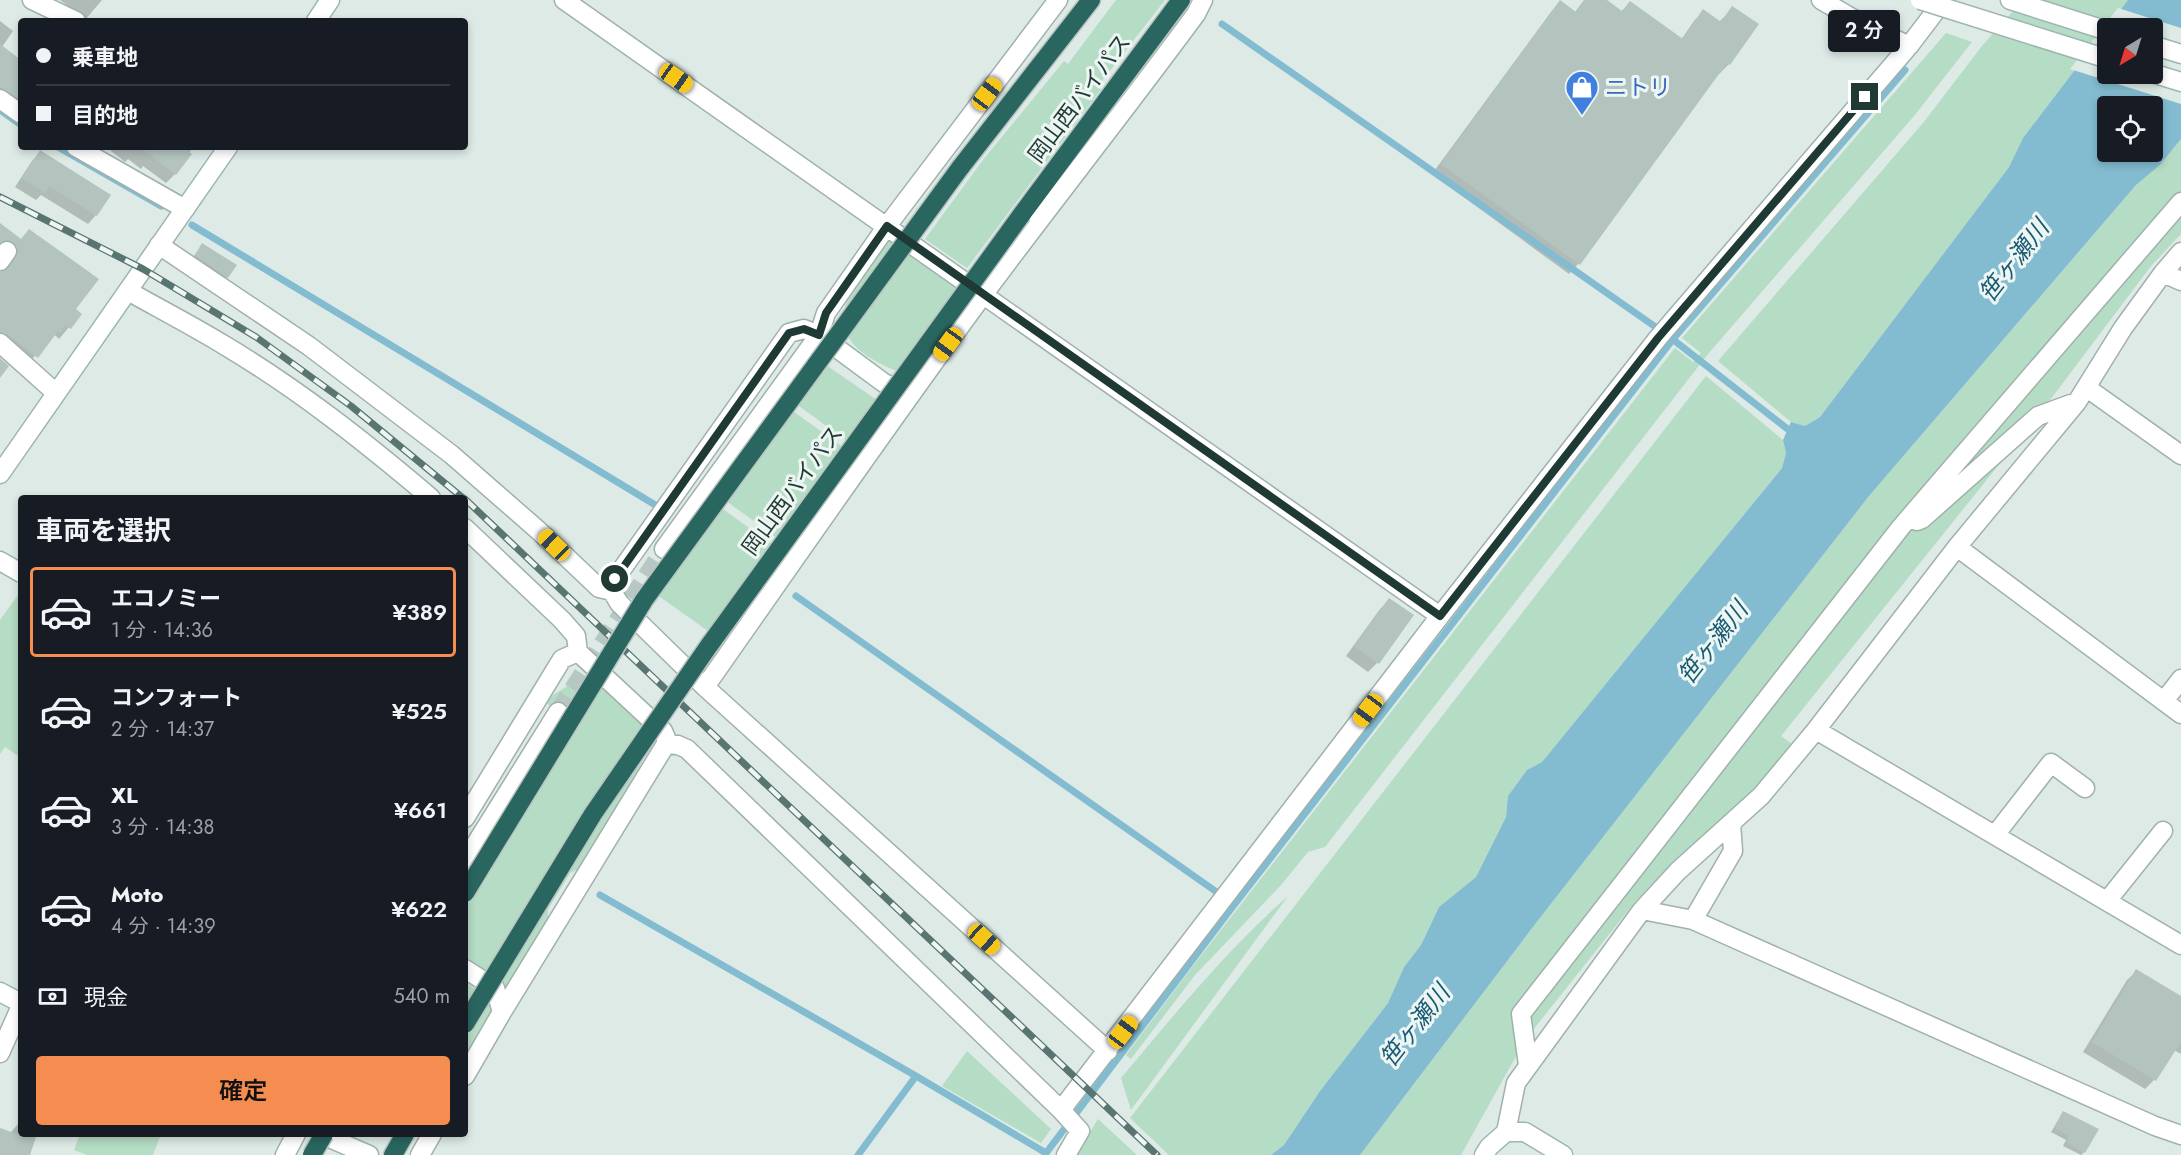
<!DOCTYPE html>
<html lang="ja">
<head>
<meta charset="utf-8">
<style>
	body { margin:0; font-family:Jost,"Noto Sans JP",sans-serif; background:#242831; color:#f1f3f6; height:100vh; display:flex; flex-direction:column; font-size:22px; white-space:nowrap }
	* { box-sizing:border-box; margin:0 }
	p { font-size:20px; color:#9ea1a6 }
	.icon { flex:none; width:33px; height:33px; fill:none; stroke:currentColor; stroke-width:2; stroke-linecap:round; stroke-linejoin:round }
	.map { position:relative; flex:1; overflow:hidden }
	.details { position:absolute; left:18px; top:495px; width:450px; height:642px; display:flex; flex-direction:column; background:#171b24; border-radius:6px; box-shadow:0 3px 9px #0003 }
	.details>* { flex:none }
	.hud { position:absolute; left:18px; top:18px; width:450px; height:132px; border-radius:6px; box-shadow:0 3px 9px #0003; display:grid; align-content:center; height:132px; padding:0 18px; background:#171b24 }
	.needle { width:39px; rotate:218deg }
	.fabs { position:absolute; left:2097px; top:18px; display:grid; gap:12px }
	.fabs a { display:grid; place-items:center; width:66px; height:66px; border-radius:6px; background:#171b24; box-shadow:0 3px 9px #0003; font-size:30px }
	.end { position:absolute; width:27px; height:27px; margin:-14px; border:8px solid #1f3935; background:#fff; box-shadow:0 0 0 3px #fff }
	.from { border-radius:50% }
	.bubble { position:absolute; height:42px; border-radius:6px; background:#171b24; box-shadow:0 3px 9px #0003; font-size:20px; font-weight:600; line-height:42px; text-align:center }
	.car { position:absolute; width:18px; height:36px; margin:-18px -9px; border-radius:8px; box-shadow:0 0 4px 2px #0007; background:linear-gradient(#f5c518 24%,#345 0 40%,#f5c518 0 76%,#345 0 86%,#f5c518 0) }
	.hud b { display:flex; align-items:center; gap:21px; height:57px; font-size:22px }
	.hud b+b { border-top:2px solid #363941 }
	.hud i { width:15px; height:15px; background:#f1f3f6 }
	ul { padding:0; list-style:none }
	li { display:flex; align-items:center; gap:18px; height:90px; margin:0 12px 9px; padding:0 6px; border:3px solid transparent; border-radius:6px }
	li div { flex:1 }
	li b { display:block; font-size:22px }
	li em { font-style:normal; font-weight:600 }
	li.active { border-color:#f58c50 }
	li>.icon { width:54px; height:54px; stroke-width:1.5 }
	h2 { padding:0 18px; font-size:27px; line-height:72px }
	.pay { display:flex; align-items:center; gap:15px; height:66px; padding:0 18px; font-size:22px }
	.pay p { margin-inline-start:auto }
	.cta { display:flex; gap:12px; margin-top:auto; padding:12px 18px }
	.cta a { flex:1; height:69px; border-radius:6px; background:#f58c50; color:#111; font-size:24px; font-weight:600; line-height:69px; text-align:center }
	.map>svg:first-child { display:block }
	.green { fill:#b5dcc4; fill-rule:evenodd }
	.water { fill:#83bcd1; fill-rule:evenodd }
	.pier { fill:#ddeae6; fill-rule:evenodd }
	.shadow { fill:#0003 }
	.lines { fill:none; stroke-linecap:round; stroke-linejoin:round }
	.stream { stroke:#83bcd1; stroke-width:7 }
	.building { fill:#b3c4bf }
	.street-tunnel { stroke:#b7c7c3; stroke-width:18; stroke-dasharray:18 9; stroke-linecap:butt }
	.street-casing { stroke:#a0b1ad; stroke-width:21 }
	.secondary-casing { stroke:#9cb6af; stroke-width:21 }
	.highway-casing { stroke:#bcc4c2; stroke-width:21 }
	.street { stroke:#fff; stroke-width:18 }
	.secondary { stroke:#fff; stroke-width:18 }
	.highway { stroke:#2a6660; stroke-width:18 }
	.rail-casing { stroke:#597571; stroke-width:7 }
	.rail { stroke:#eef6f3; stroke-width:4.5; stroke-dasharray:14; stroke-linecap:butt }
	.secondary-bridge-casing { stroke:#9cb6af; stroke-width:21; stroke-linecap:butt }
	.highway-bridge-casing { stroke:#bcc4c2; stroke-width:21; stroke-linecap:butt }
	.secondary-bridge { stroke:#fff; stroke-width:18 }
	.highway-bridge { stroke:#2a6660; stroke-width:18 }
	.route { stroke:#1f3935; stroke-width:8 }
	.labels { text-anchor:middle; stroke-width:6; stroke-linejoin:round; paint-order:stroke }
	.shop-label { font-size:22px; fill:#366cbe; stroke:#eef6f3; text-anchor:start }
	.street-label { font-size:22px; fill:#1f3935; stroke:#eef6f3 }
	.water-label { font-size:24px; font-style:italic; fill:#195b75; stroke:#eef6f3 }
</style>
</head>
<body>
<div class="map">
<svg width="2181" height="1155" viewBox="0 0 2181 1155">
	<rect width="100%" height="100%" fill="#ddeae6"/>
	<path class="green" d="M1116 0H1165L1098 86 1101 89 967 268 925 239 983 160 1064 61 1068 64Z
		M2023 0H2128L2023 138 2009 167 1820 417 1805 426 1791 422 1718 361 1923 123 1982 46Z
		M1946 33 1972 42 1914 116 1708 354 1325 847 1308 852 1281 885 1195 975 1131 1059 1126 1055 1189 971 1675 348 1693 362 1701 353 1682 338Z
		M2181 139V234L2151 266 2038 416 1781 736 1792 744 1752 791 1672 863 1634 903 1525 1040 1461 1155H1360L1536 923 1869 496 2136 185 2160 165Z
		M896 240 970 295 915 378C877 364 825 344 850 294 858 277 877 257 888 242Z
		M807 362 829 367 874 398 896 404 796 548 725 643 646 587 706 501ZM784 395 862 452 858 458 779 401ZM714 492 792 549 788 556 709 499Z
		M1706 376 1783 440 1786 453 1782 468 1542 762 1527 770 1508 796 1506 817 1476 877 1439 907 1421 945 1404 967 1388 1003 1320 1091 1284 1145 1271 1155H1169L1130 1118Z
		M21 591V758L5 747 0 754V620Z
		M587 674 653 735 629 792 583 867 570 873 548 909V922L508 991 465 957V873L562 714 543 701Z
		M1288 896 1131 1110 1121 1078C1174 1015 1226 951 1288 896Z
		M465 982 488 997 493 1004 490 1017 465 1061Z
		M967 1051 1051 1129 1041 1143 942 1086Z
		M1098 1119 1137 1155H1076Z
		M80 1134H161L153 1155H87L74 1150Z"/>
	<path class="water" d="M2128 0H2181V139L2160 165 2136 185 1869 496 1536 923 1360 1155H1271L1284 1145 1320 1091 1388 1003 1404 967 1421 945 1439 907 1476 877 1506 817 1508 796 1527 770 1542 762 1782 468 1786 453 1783 440 1791 422 1805 426 1820 417 2009 167 2023 138ZM2108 28H2152V74H2108ZM2108 106H2152V152H2108Z"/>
	<path class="pier" d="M2118 8 2181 28V104L2070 69ZM2108 28H2152V74H2108Z"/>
	<path class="shadow" d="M60 0H102L86 19Z
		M1584 0H1604L1621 12 1630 3 1681 40 1694 21 1703 11 1719 22 1733 8 1757 24 1729 64 1719 74 1718 73 1578 264 1569 274 1432 174 1551 12 1560 2 1575 12Z
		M0 21 13 31 2 47 21 62V111L0 102Z
		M106 147H193L175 174 166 183 143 166 141 169 128 159 125 162Z
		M40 152 96 215 88 224 41 195 36 200 15 187 32 161Z
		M0 225 80 314 59 339 55 335 31 360 0 337V274L4 272 8 264 0 251Z
		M203 245 227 277 218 286 186 265Z
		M1389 600 1377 663 1368 672 1346 656 1380 609Z
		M2137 971 2181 997V1054L2174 1050 2154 1080 2145 1089 2083 1052 2127 980Z
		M2063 1113 2084 1152 2081 1155 2063 1146 2066 1140 2051 1132Z
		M21 1121V1134H36L28 1155H0V1129L10 1133Z"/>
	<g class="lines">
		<path class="stream" d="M1222 24 1657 328
			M0 110 21 125
			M58 147 161 206
			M192 225 657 506
			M1671 338 1794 434
			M796 596 1218 893
			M600 895 916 1076 1046 1153 1234 905 1673 339 1905 70
			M858 1155 916 1076"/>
	</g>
	<path class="building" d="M1560 0 1576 12 1585 0H1607L1622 11 1630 1 1683 39 1703 9 1721 22 1732 6 1759 24 1730 65 1727 63 1580 265 1441 164Z
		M0 44 21 60V100L0 87Z
		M140 147H183L192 154 176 175Z
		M40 150 111 195 97 216 49 186 45 193 22 178Z
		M0 223 21 239 29 229 99 279 76 309 82 314 71 329 65 325 60 333 58 331 38 358 8 335 0 332V272L9 267 18 251 13 242 7 240 0 243Z
		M202 243 237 265 228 278 195 255Z
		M0 358 9 366 0 378Z
		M1389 598 1414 615 1379 664 1354 646Z
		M2136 969 2181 996V1042L2156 1081 2092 1042Z
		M2063 1111 2099 1129 2085 1153 2066 1142 2069 1136 2054 1127Z
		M0 1128 17 1134H37L30 1155H0Z"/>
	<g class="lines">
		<path class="street-tunnel" d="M558 712 664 549"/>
		<defs>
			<path id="street" d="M32 0 76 21
				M564 0 1440 616
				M1821 0 1852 18 1909 46
				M0 99 21 114
				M76 147 185 209
				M159 245 309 346 452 455 539 531 599 588 612 591
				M0 261 7 251
				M2163 273 2181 281
				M128 291C160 309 193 326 224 345 298 389 365 442 431 498
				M819 335 804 329 789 333 615 579 612 591 619 603 705 687C797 556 888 424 983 295 1053 201 1126 109 1196 14L1203 0
				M0 343 56 393
				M2087 388 2181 455
				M1917 521 1922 519 2038 416 2076 402
				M465 528 562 620 576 636 578 652 663 731 666 738V744L502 1012 465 1076
				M1957 547 2181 714
				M664 549 819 335 826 313 887 226 1058 0
				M0 561 21 573
				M705 687 1108 1051
				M2164 701 2181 679
				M1816 730 2181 945
				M666 744 678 745 687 749 1061 1110 1440 616 1658 338 1909 46 1944 0
				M465 818 562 659 578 652
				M1995 835 2051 763 2085 788
				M465 861 558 712
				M2107 901 2163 831
				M1642 910 1693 920 2155 1126 2181 1135
				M1693 920 1733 851 1731 823
				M465 969 495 988 502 1012
				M0 1053 21 1006
				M1528 1065 1521 1014 1901 527 2181 202
				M1061 1110 1080 1131 1066 1155
				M1506 1132 1516 1083 1642 910 1678 871 1761 796 1816 730 1957 547 2077 402 2123 328 2163 273 2181 252
				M285 1155 296 1134
				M420 1155 432 1134"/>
			<path id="secondary" d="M2010 0 2108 31
				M316 21 330 0
				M2152 45 2181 54
				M2152 73 2181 82
				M819 335 884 383 911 394
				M0 474 228 147
				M0 992 21 1003
				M320 1134 369 1155
				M1484 1155 1489 1147 1506 1132H1525L1563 1155"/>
			<path id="highway" d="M960 168 1091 0
				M1022 214 1181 0
				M393 1155 405 1134"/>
		</defs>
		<use href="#street" class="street-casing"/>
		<use href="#secondary" class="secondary-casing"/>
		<use href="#highway" class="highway-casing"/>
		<use href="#street" class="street"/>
		<use href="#secondary" class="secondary"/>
		<use href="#highway" class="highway"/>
		<defs>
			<path id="rail" d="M0 197 143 269 256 337 351 406 463 498
				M465 499 1157 1155"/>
		</defs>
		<use href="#rail" class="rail-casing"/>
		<use href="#rail" class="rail"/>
		<defs>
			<path id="secondary-bridge" d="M1920 0 2108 59"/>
			<path id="highway-bridge" d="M465 893 644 600 960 168
				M465 1024 593 814 708 647 1022 214
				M312 1155 324 1134"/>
		</defs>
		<use href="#secondary-bridge" class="secondary-bridge-casing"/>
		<use href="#highway-bridge" class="highway-bridge-casing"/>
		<use href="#secondary-bridge" class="secondary-bridge"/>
		<use href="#highway-bridge" class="highway-bridge"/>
	</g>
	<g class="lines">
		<path class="route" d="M615 579 789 333 804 329 819 335 826 313 887 226 1440 616 1658 338 1865 97"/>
	</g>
	<defs>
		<symbol id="shop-pin" viewBox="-11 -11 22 30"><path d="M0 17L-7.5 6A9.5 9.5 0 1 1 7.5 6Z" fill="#3f7fe0" stroke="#eef6f3"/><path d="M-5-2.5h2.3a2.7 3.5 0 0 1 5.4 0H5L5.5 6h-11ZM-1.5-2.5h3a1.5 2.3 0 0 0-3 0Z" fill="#fff"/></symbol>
	</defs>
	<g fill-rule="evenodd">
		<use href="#shop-pin" x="1563" y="68" width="38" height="52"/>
	</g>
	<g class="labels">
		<g class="shop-label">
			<text x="1605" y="95">ニトリ</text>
		</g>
		<g class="street-label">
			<text transform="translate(1079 98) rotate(-53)" y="8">岡山西バイパス</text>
			<text transform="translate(792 490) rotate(-54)" y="8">岡山西バイパス</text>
		</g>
		<g class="water-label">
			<text transform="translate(2014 261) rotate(-52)" y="8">笹ヶ瀬川</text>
			<text transform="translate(1713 643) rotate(-52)" y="8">笹ヶ瀬川</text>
			<text transform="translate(1415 1026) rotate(-52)" y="8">笹ヶ瀬川</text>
		</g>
	</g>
</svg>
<div class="fabs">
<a><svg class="needle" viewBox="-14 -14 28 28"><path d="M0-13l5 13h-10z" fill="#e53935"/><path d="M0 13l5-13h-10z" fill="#9ea1a6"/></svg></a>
<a><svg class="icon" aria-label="locate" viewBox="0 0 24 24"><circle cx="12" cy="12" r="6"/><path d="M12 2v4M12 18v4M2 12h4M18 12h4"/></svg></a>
</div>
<i class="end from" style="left:615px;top:579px"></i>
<i class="end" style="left:1865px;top:97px"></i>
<div class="bubble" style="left:1828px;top:10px;width:72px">2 分</div>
<i class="car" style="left:676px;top:78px;rotate:125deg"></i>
<i class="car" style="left:987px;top:94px;rotate:37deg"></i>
<i class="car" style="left:948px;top:344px;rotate:216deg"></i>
<i class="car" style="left:554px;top:545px;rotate:314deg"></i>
<i class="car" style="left:1368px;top:710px;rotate:217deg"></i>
<i class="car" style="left:984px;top:939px;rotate:132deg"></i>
<i class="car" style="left:1123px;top:1032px;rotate:37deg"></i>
<div class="hud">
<b><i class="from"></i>乗車地</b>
<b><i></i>目的地</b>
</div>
<section class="details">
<h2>車両を選択</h2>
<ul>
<li class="active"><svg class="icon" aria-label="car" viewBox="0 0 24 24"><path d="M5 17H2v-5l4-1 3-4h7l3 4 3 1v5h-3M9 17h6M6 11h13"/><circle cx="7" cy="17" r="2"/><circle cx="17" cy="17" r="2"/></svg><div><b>エコノミー</b><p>1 分 · 14:36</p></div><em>¥389</em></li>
<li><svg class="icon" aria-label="car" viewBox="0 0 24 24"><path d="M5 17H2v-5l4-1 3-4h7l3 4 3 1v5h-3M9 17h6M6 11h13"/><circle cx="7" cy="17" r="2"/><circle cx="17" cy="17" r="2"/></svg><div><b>コンフォート</b><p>2 分 · 14:37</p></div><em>¥525</em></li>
<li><svg class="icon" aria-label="car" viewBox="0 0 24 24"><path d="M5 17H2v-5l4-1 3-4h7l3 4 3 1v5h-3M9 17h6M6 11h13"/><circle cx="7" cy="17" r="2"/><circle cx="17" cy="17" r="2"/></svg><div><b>XL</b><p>3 分 · 14:38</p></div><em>¥661</em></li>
<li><svg class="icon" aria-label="car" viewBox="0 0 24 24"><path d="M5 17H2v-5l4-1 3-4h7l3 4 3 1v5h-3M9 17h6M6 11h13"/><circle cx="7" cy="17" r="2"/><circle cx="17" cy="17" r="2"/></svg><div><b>Moto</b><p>4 分 · 14:39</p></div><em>¥622</em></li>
</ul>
<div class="pay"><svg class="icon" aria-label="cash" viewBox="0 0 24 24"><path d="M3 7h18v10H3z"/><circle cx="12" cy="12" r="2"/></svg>現金<p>540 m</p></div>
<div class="cta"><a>確定</a></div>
</section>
</div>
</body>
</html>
